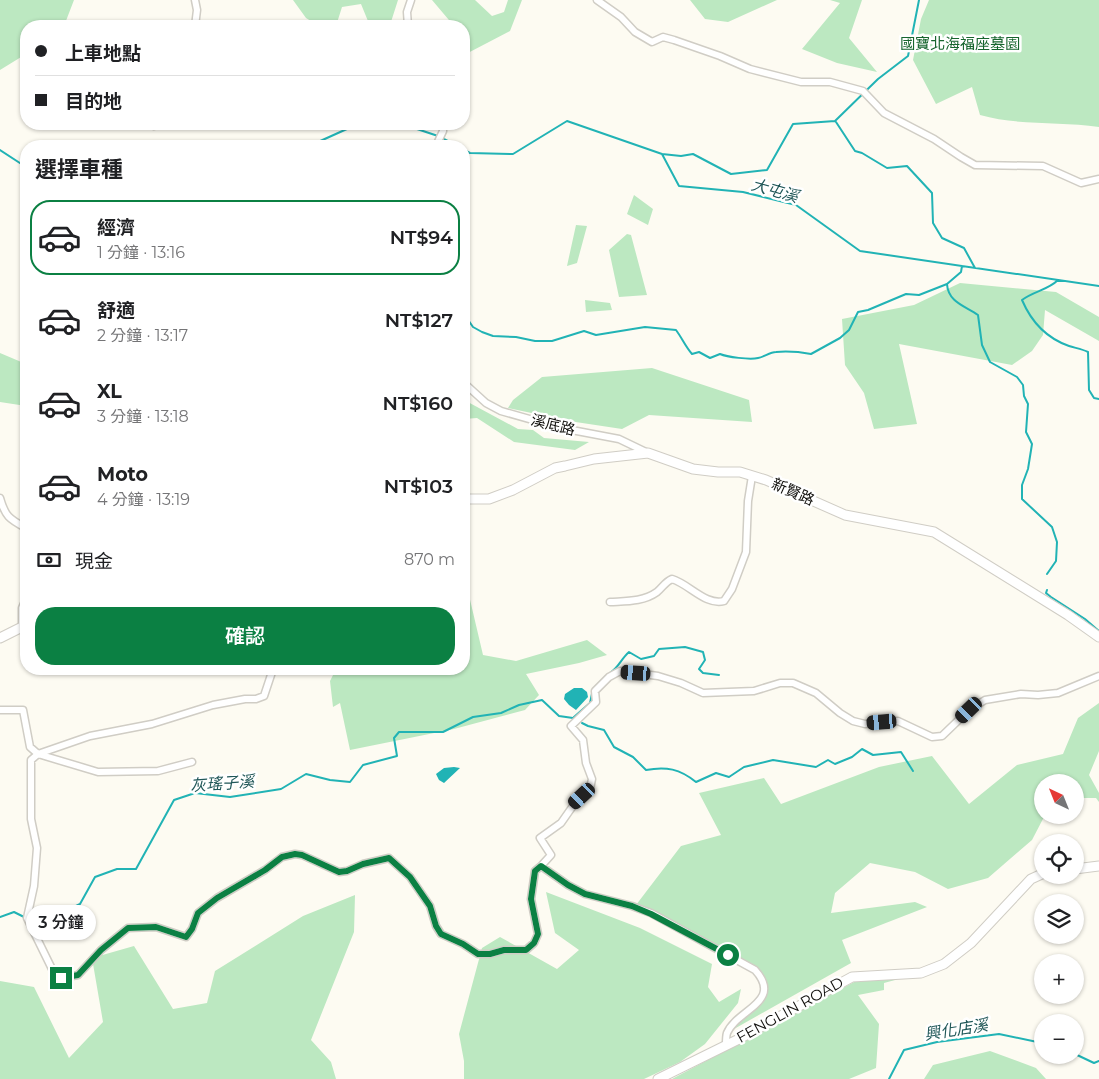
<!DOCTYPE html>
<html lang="zh-TW">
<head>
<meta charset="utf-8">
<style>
	body { margin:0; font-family:Montserrat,"Noto Sans TC",sans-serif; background:#f2f2f2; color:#202124; height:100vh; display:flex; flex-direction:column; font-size:19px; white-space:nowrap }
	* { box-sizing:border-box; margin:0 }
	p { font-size:16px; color:#757577 }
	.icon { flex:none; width:28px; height:28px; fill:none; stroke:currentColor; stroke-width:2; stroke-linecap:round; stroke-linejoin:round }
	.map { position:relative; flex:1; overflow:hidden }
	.details { position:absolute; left:20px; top:140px; width:450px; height:535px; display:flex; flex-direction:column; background:#fff; border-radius:20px; box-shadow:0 1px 4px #0004 }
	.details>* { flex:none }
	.banner { position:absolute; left:20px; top:20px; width:450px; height:110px; border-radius:20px; box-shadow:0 1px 4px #0004; display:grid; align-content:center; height:110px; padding:0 15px; background:#fff }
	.needle { width:32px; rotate:317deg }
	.controls { position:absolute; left:1034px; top:774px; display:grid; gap:10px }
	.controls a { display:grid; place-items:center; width:50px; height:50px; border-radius:50%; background:#fff; box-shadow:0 1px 4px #0004; font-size:25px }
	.end { position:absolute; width:22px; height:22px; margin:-11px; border:6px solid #0b8043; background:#fff; box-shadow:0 0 0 2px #fff }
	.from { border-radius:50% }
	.bubble { position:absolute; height:35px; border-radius:18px; background:#fff; box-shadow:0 1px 4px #0004; font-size:16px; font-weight:600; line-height:35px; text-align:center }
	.car { position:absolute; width:15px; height:30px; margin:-15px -8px; border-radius:6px; box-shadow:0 0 4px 1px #0007; background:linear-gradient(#222 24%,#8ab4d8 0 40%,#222 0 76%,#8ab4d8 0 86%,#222 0) }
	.banner b { display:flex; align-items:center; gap:18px; height:48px; font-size:19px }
	.banner b+b { border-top:1px solid #e0e0e0 }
	.banner i { width:12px; height:12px; background:#202124 }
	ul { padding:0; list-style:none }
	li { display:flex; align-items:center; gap:15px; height:75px; margin:0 10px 8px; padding:0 5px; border:2px solid transparent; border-radius:20px }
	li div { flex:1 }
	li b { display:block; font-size:19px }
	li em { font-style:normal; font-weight:600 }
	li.active { border-color:#0b8043 }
	li>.icon { width:45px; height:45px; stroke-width:1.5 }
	h2 { padding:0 15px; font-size:22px; line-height:60px }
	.pay { display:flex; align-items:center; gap:12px; height:55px; padding:0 15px; font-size:19px }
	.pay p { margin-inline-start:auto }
	.primary-button { display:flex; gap:10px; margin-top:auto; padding:10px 15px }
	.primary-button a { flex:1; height:58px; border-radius:20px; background:#0b8043; color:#fff; font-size:20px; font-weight:600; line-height:58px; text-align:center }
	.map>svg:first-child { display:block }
	.green { fill:#bce8c1 }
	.water { fill:#21b3b5 }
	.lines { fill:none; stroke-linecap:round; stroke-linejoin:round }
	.stream { stroke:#21b3b5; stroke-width:2 }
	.street-casing { stroke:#d0cdc5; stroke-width:9 }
	.secondary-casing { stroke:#d0cdc5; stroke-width:11 }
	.street { stroke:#fff; stroke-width:6 }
	.secondary { stroke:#fff; stroke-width:9 }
	.route { stroke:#0b8043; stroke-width:6 }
	.labels { text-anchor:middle; stroke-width:5; stroke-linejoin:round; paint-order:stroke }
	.park-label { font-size:15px; fill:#17652e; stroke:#fff }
	.street-label { font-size:15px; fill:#100f0c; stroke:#fff }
	.water-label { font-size:16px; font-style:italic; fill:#205758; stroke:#fff }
</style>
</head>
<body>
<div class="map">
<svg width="1099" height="1079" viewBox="0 0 1099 1079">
	<rect width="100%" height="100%" fill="#fdfbf2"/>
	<path class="green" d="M0 0H74L64 26H26V54L0 70Z
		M293 0H398L390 25 370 26 361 4 342 7 336 26H319L306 18Z
		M432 0H475L492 16 504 12 508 0H522L510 31 464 55V26H454Z
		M690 0H777L728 22 705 19Z
		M830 0H862L849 38 877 72 837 63 802 49 840 3Z
		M929 0H1099V127C1060 121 1018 126 980 115L972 87 936 104 913 60 921 19Z
		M634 195 653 209 648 225 627 214Z
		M576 225 587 226 577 263 567 266Z
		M627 234 631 235 647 295 619 297 609 250Z
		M960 283 1056 292 1099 317V341L1045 310 1043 335 1032 351 1012 365 899 344 917 424 874 429 864 393 845 365 842 319 914 305Z
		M585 300 610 303 612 310 586 312Z
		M0 353 26 364V406L0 402Z
		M652 368 749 400 752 422 649 415 622 429 569 421 508 408 513 400 542 377Z
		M466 401 518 429 533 430 544 438 589 442 575 450 514 442 477 418 464 419V402Z
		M464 574 483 655 516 661 587 640 607 655 579 663 526 674 539 695 525 710 454 729 350 750 340 703 333 707 330 681 336 669H464Z
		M1099 703V751L1089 775 1099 793V802L1096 798H1075V782H1042V815H1045L1032 840 988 878 948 889 915 872 870 863 835 893 831 913 915 902 927 907 842 940 851 963 734 1029 766 986 744 965 636 905 681 846 721 835 699 793 764 778 781 804 879 767 932 756 969 804 1017 765 1063 754 1078 718Z
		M546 892 640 928 712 964 708 987 719 1002 741 989 738 1003 705 1044 680 1062 644 1079H464V1061L459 1034 482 948 500 937 557 969 579 950 555 933Z
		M355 895 354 932 311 1040 331 1062 336 1079H0V981L34 987 69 1058 103 1022 92 958 134 946 173 1009 207 1003 215 971 303 916Z
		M901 977 895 980 884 983V990L858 995 879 1024 876 1068 849 1079H672L856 981Z
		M990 1051 1036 1068 1046 1079H924L933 1065Z"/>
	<path class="water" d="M574 688H582L587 692 588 697 576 710 569 705 564 699 565 694Z
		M454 767 460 768 444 783 439 780 436 774 444 768Z"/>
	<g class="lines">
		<path class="stream" d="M836 122 855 151 862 153 887 168 907 166 932 193 933 223 942 238 964 248 975 268
			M402 124 438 136
			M442 138 457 146
			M314 146 318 142 358 124
			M0 150 26 167
			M464 150 470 153 513 154 567 121 662 154 679 186 743 192 796 205 860 251 1099 286
			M662 154 681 156 693 154 731 174 767 170 793 124 835 121 878 79 908 56 919 0
			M962 266 961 272 947 284C948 302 965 306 978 315L982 345 990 362 1017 377 1023 385 1024 396 1028 404 1026 432 1032 444 1028 469 1022 485V499L1052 527 1057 542 1056 561 1047 574
			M1058 280C1048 290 1034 291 1022 300 1031 321 1046 338 1069 346 1075 348 1082 349 1088 352L1089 390 1094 398 1099 399
			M464 314 473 327 482 332 493 336 516 337 535 341H552L584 331 596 335 645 327 676 330C682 338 685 346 692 354L699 352 710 358 720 354C727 357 750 360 758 358 764 357 770 352 776 352 788 351 800 352 811 354L840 338 849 330 858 312 868 310 906 294 919 295 947 284
			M1047 590 1046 593 1051 597 1085 619 1099 631
			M610 673C619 667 621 659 629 652L641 659 654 656 659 649 685 647 703 652 705 660 699 669 703 673 719 675
			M574 717 590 703 593 689 606 676
			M582 723 588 726 604 730 614 747 633 757 646 770C666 766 680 769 696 782L716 773 729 777 744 767 773 760 816 767 828 760 835 764 852 757 862 749 873 755 901 752 913 771
			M0 917 14 912 24 917
			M32 917 58 915 80 904 95 877 117 869H136L174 800 195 793 230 797 281 789 306 774 330 780 350 782 363 765 397 756 394 738 399 732H443L473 717 501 713 519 705 542 700 559 716 573 718
			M1075 1054 1094 1063 1099 1061
			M889 1079 904 1050 937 1042 999 1034 1042 1043"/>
		<defs>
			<path id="street" d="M597 0 621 17 635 32 652 42 663 37 674 40 720 56 750 69 801 82H830L863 91 884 113 934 139 961 157 975 165 1043 166 1081 183 1099 179
				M195 26 197 10 195 0
				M408 26 407 12 411 0
				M154 126 158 124
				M436 146 443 131V124
				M464 383 486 403 501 411 561 428 619 439 646 452
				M0 498C5 516 9 519 26 528
				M610 602C626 601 643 602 657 592 663 587 665 582 672 579 689 584 706 606 724 601L732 589 746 552 748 501 752 476
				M22 626V608L26 599
				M273 669 264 696 256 699H245L213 705 152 724 90 736 38 754 31 760V819L37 848 34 886 27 918 53 971 61 978 78 975 101 950 128 928 156 927 186 937 192 929 198 913 217 898 265 870 282 857 295 854 302 855 339 872 347 871 363 864 389 858 410 877 430 906 436 926 441 934 463 944 478 954H490L504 950H526L534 943 538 934 531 899 535 871 541 866 568 885 585 894 632 906 651 913 755 970C784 1002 736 1010 727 1033 726 1036 726 1041 726 1045
				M0 710H23L30 747 38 754 98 772 158 771 192 762
				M541 866 551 855 540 838 561 823 575 803 590 789 592 779 586 763 583 740 571 726 596 702 595 691 609 677 620 671 658 676 681 683 703 693 754 691 780 683H793L816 693 840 713 853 721 865 724 898 721 932 737 942 736 969 710 985 700 1021 694 1038 695 1058 693 1099 676"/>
			<path id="secondary" d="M464 499H489L513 490 555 468 565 466 594 459 648 453 693 469 718 472H740L766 480 845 515 934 532 1068 615 1099 637
				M0 638 26 625
				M1075 869 1099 866
				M658 1079 737 1040 852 977 921 973 944 964 971 943 1031 879 1042 874"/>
		</defs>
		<use href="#street" class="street-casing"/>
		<use href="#secondary" class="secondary-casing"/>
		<use href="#street" class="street"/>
		<use href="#secondary" class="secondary"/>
	</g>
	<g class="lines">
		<path class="route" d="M61 978 78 975 101 950 128 928 156 927 186 937 192 929 198 913 217 898 265 870 282 857 295 854 302 855 339 872 347 871 363 864 389 858 410 877 430 906 436 926 441 934 463 944 478 954H490L504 950H526L534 943 538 934 531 899 535 871 541 866 568 885 585 894 632 906 651 914 728 955"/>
	</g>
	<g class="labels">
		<g class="park-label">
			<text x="960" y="49">國寶北海福座墓園</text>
		</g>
		<g class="street-label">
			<text transform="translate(553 425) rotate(14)" y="5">溪底路</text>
			<text transform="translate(793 492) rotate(24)" y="5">新賢路</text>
			<text transform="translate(790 1010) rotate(-29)" y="5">FENGLIN ROAD</text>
		</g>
		<g class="water-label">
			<text transform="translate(775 190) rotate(16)" y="6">大屯溪</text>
			<text transform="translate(222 783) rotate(-4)" y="6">灰瑤子溪</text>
			<text transform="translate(956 1029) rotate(-9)" y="6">興化店溪</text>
		</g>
	</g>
</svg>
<div class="controls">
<a><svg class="needle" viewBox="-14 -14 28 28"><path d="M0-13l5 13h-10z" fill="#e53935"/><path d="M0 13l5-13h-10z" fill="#757577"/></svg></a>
<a><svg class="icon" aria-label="locate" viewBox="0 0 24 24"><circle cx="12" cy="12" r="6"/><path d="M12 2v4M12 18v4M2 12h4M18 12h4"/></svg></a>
<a><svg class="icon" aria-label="layers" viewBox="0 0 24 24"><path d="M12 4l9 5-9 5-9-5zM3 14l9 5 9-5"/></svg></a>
<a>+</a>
<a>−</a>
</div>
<i class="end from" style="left:728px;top:955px"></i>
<i class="end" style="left:61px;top:978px"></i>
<div class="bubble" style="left:26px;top:905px;width:70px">3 分鐘</div>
<i class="car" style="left:636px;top:673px;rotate:274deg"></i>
<i class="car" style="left:969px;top:710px;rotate:226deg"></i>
<i class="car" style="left:882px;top:722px;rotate:265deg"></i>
<i class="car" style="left:582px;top:796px;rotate:227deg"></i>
<div class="banner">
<b><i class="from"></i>上車地點</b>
<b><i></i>目的地</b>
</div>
<section class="details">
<h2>選擇車種</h2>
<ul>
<li class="active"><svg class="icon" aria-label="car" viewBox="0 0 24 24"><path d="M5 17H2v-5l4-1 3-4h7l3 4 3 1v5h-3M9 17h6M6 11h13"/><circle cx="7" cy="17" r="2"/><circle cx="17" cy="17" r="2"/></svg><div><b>經濟</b><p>1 分鐘 · 13:16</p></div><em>NT$94</em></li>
<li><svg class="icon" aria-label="car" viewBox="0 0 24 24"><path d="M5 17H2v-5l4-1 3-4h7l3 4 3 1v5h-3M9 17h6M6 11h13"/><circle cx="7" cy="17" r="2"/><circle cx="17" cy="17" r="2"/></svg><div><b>舒適</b><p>2 分鐘 · 13:17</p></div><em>NT$127</em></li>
<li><svg class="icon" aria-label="car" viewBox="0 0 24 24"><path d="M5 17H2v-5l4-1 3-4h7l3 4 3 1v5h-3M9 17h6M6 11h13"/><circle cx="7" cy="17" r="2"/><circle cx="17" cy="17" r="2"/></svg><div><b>XL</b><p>3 分鐘 · 13:18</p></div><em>NT$160</em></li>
<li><svg class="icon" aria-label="car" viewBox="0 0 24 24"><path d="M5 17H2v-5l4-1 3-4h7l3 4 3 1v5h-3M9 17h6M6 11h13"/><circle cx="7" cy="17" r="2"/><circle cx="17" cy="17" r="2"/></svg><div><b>Moto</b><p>4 分鐘 · 13:19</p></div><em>NT$103</em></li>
</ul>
<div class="pay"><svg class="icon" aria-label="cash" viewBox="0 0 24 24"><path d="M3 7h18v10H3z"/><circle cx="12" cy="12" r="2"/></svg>現金<p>870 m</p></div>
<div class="primary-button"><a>確認</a></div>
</section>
</div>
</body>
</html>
